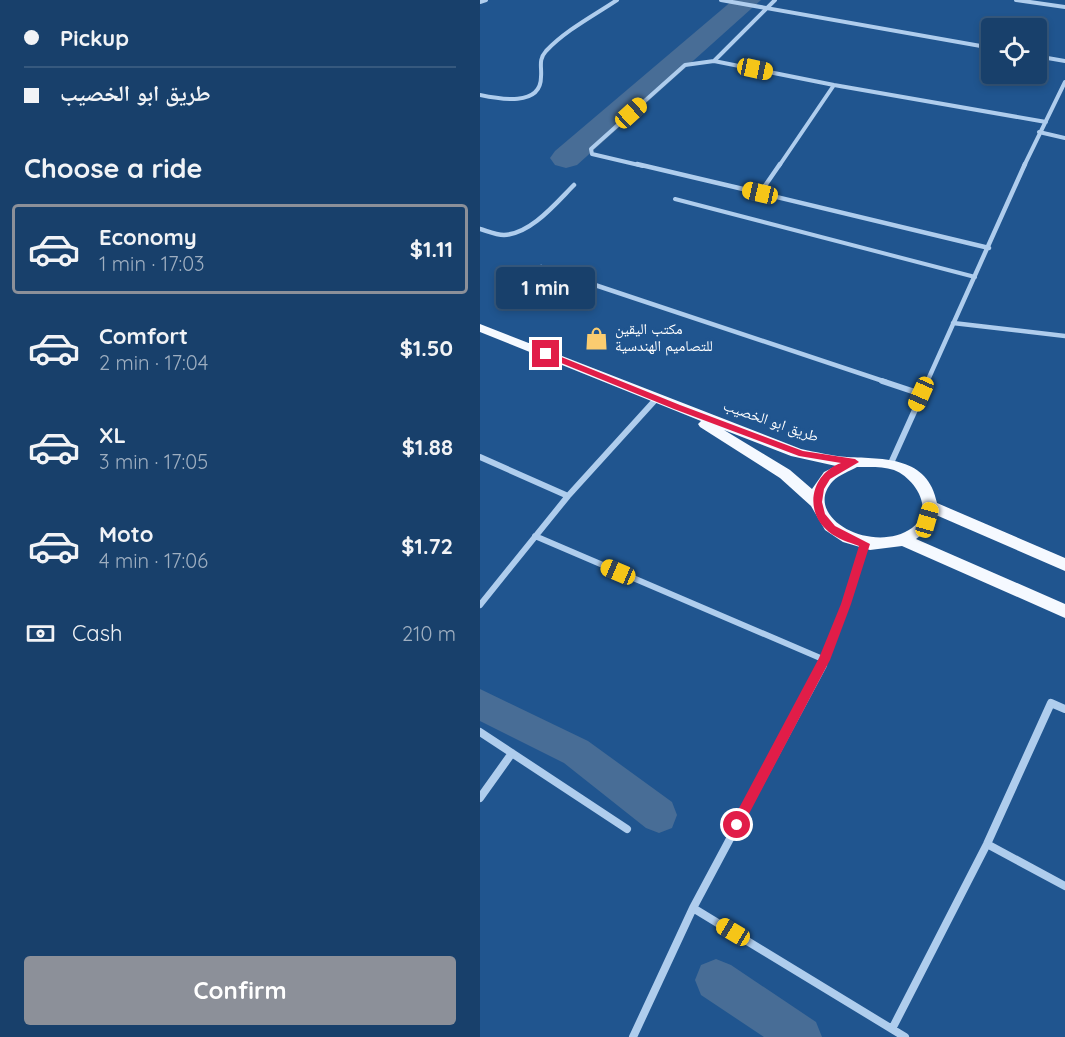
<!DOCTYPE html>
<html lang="en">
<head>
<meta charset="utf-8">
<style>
	body { margin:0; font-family:Quicksand,"Noto Naskh Arabic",sans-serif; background:#254b73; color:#f1f3f6; height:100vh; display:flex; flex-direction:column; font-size:22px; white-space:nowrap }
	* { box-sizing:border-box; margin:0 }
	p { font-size:20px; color:#9fafc1 }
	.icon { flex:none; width:33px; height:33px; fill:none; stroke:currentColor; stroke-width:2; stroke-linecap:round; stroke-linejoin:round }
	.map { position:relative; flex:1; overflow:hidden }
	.side { display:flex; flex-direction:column; background:#18406b; width:480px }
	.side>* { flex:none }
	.top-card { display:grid; align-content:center; height:132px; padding:0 24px; background:#18406b }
	.controls { position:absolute; left:501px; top:18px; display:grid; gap:12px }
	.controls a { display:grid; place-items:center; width:66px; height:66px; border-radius:6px; background:#18406b; box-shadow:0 3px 9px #0003,0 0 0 2px #36597e; font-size:30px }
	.end { position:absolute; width:27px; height:27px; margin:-14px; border:8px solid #e11d48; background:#fff; box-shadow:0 0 0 3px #fff }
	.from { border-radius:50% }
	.bubble { position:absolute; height:42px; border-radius:6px; background:#18406b; box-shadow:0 3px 9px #0003,0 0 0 2px #36597e; font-size:20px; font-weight:700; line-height:42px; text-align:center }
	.car { position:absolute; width:18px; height:36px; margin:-18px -9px; border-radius:8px; box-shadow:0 0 4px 2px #0007; background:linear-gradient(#f5c518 24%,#345 0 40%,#f5c518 0 76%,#345 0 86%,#f5c518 0) }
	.top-card b { display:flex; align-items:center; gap:21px; height:57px; font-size:22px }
	.top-card b+b { border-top:2px solid #36597e }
	.top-card i { width:15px; height:15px; background:#f1f3f6 }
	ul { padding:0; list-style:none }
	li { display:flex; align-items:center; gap:18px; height:90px; margin:0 12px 9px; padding:0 12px; border:3px solid transparent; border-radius:6px }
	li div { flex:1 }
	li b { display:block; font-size:22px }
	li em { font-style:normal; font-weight:700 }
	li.selected { border-color:#8c9099 }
	li>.icon { width:54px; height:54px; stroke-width:1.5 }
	h2 { padding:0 24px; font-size:27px; line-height:72px }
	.pay { display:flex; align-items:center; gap:15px; height:66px; padding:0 24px; font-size:22px }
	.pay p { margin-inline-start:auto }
	.action { display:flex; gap:12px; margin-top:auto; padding:12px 24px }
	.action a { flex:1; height:69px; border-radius:6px; background:#8c9099; color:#fff; font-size:24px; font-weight:700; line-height:69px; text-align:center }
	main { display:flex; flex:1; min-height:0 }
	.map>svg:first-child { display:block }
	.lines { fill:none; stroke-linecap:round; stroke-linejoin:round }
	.canal { fill:#486d96; fill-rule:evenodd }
	.river { fill:#486d96; fill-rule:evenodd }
	.service { stroke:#afcded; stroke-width:4 }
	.minor-far3 { stroke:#afcded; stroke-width:4 }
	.minor-far2 { stroke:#afcded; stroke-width:4.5 }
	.minor-far1 { stroke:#afcded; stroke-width:6 }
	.minor { stroke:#afcded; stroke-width:8 }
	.primary { fill:#f5f9ff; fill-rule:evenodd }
	.route { fill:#e11d48 }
	.labels { text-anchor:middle; stroke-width:6; stroke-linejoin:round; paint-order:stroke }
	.poi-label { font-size:15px; fill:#fff; stroke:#20558f; text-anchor:start }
	.street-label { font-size:15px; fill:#fff; stroke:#20558f }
</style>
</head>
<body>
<main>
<section class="side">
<div class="top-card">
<b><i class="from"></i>Pickup</b>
<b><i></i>طريق ابو الخصيب</b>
</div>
<h2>Choose a ride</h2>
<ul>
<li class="selected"><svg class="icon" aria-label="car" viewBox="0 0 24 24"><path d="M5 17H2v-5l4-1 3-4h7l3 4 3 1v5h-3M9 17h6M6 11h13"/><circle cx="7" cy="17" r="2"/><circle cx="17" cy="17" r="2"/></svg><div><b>Economy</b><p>1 min · 17:03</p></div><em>$1.11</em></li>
<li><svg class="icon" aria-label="car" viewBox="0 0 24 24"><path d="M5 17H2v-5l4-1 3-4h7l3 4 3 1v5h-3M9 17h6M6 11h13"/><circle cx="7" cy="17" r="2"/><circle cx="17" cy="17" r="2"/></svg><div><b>Comfort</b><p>2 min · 17:04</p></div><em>$1.50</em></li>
<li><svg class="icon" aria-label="car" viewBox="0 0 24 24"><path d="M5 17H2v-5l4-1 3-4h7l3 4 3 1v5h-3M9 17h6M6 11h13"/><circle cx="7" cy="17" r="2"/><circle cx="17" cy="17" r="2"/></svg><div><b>XL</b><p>3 min · 17:05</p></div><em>$1.88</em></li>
<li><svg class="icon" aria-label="car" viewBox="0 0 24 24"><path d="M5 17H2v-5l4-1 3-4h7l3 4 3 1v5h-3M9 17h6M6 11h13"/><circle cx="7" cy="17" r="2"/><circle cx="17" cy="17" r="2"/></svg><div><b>Moto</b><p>4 min · 17:06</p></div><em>$1.72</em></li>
</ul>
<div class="pay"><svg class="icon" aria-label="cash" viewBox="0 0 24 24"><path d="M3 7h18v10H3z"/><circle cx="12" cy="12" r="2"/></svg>Cash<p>210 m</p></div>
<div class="action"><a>Confirm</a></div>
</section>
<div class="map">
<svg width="585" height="1037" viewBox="0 0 585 1037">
	<rect width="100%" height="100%" fill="#20558f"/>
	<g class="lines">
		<path class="canal" d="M0 689 108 741 192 802 197 815 192 828 179 833 166 828 84 763 0 721Z
			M236 959 251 965 336 1022 342 1037H284L221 995 215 980 221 965Z"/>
		<path class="river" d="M253 0H281L97 165 86 168 75 165 70 158 75 151Z"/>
		<path class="service" d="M195 199 495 277"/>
		<path class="minor-far3" d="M241 0 512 48
			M536 0 585 7
			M0 2 6 0
			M556 56 585 61
			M234 61 295 0
			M0 95C19 99 61 107 61 77 62 67 58 60 66 51 86 30 113 16 137 0
			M559 132 585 138
			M163 166 112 154 111 149 205 65 234 61 354 85 566 122
			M299 166 354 85
			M544 166 585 82"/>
		<path class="minor-far2" d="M157 164 280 193
			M300 164 280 193 509 248
			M0 229C7 231 16 235 24 235 51 234 76 203 94 185
			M61 267 406 382
			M473 323 585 336
			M447 382 545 164"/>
		<path class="minor-far1" d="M402 381 441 394
			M0 457 88 496
			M411 463 448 381
			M55 536 345 660
			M0 605 88 496 177 398
			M342 666 366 604 385 544"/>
		<path class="minor" d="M0 732 147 829
			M0 798 32 753
			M507 844 585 886
			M213 908 425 1037
			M412 1029 507 844 571 703 585 709
			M153 1037 213 908 343 665"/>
		<path class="primary" d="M0 324 321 449C336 452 352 456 367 457 404 459 448 456 457 503L585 558V571L456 515 449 529 436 539 585 604V618L422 546 390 550 363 542 345 530 331 506 300 478 220 427 218 424 221 421 0 332ZM244 430 311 456 356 466 344 472 332 489 310 470ZM377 467C389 467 402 466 414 470 435 478 456 511 432 528 392 556 320 516 353 481 359 475 370 471 377 467Z"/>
	</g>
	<path class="route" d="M64 352H69L200 405 323 451 375 459 379 462 350 479 344 489 342 502 345 514 355 526 390 544 371 604 350 660 261 829 257 831 252 829 250 825 339 658 361 604 379 546C368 542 358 539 349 532 323 511 331 474 361 463L319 456 194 409 64 356Z"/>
	<defs>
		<symbol id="shop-bare" viewBox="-9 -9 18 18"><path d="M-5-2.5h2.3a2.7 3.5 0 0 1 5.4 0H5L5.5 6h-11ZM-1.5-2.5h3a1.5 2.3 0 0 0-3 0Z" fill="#facc70" stroke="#20558f" stroke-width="2.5" paint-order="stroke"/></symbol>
	</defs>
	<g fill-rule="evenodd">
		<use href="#shop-bare" x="100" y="322" width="33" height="33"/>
	</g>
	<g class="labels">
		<g class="poi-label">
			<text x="135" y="334">مكتب اليقين<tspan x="135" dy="17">للتصاميم الهندسية</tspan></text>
		</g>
		<g class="street-label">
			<text transform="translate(291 421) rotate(19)" y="5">طريق ابو الخصيب</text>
		</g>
	</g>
</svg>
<div class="controls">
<a><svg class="icon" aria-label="locate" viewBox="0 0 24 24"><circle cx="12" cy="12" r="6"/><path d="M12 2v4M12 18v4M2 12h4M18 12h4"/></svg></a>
</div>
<i class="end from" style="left:257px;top:825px"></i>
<i class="end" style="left:66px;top:354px"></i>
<div class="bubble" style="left:16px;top:267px;width:99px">1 min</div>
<i class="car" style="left:275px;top:69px;rotate:102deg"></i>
<i class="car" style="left:151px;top:113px;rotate:48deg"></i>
<i class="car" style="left:280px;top:193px;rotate:283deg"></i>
<i class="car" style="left:441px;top:394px;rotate:204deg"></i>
<i class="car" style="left:447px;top:520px;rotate:16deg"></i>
<i class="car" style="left:138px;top:572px;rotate:293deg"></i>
<i class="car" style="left:253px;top:932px;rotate:301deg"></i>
</div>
</main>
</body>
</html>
